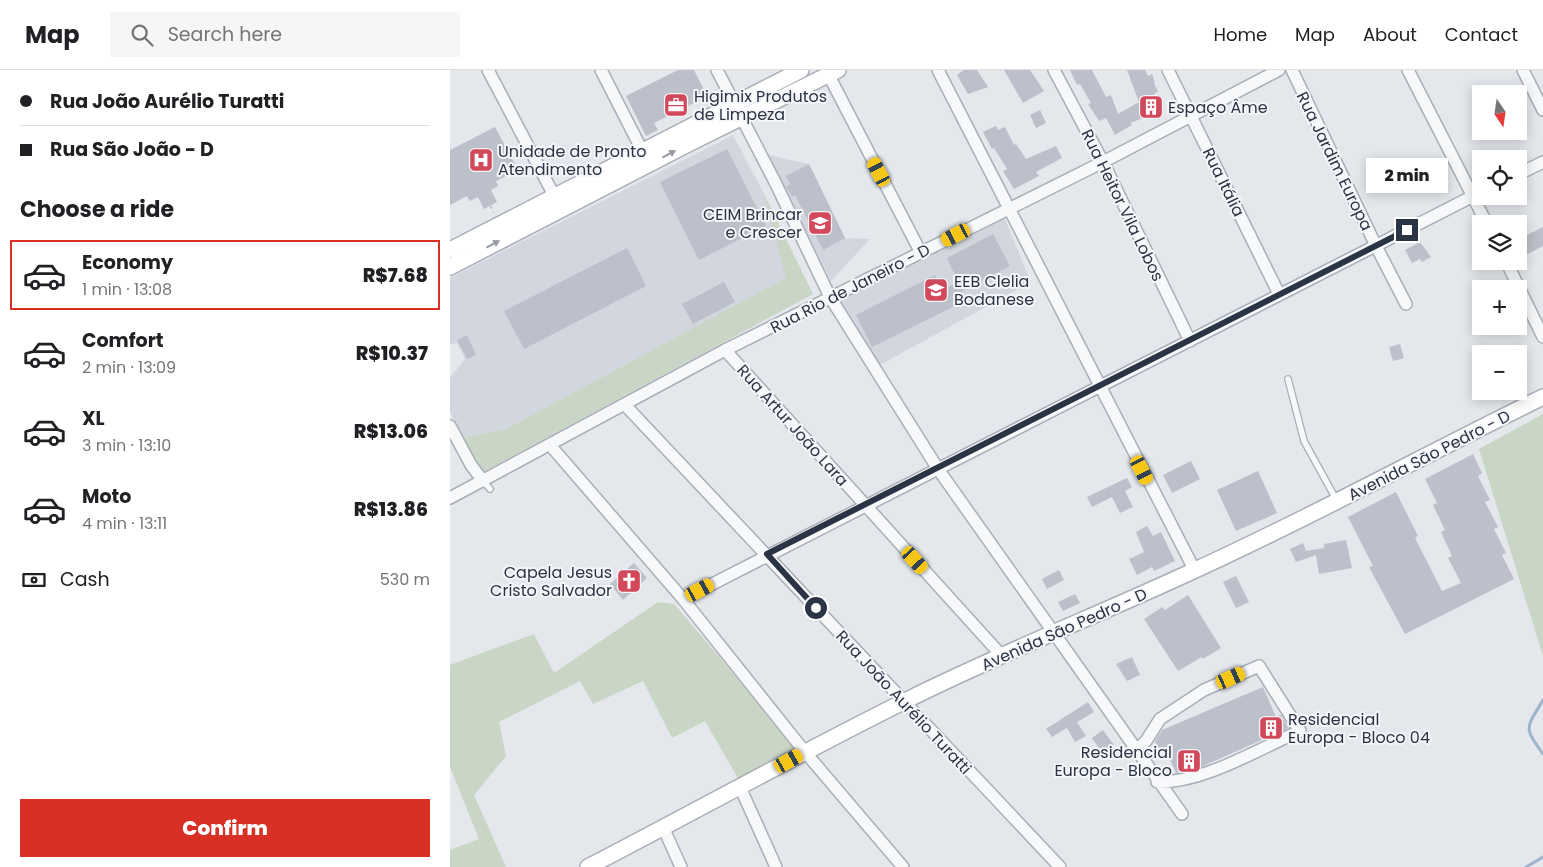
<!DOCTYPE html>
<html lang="en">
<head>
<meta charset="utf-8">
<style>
	body { margin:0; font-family:Poppins,sans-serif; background:#f6f6f6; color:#202124; height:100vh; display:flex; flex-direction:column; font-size:19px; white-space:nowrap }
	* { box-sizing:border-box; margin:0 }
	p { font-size:16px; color:#757577 }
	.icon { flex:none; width:28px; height:28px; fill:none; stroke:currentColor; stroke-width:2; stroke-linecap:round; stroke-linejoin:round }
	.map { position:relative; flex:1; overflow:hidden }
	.side { display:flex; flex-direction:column; background:#fff; width:450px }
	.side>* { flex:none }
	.hud { display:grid; align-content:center; height:110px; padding:0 20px; background:#fff }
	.needle { width:32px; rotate:167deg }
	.fabs { position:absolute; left:1022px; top:15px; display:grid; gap:10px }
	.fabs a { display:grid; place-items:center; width:55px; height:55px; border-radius:0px; background:#fff; box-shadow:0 2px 12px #0003; font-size:25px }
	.end { position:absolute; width:22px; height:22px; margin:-11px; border:6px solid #2b3445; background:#fff; box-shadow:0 0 0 2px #fff }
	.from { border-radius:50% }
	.bubble { position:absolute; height:35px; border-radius:0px; background:#fff; box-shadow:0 2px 12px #0003; font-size:16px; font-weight:800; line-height:35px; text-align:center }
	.car { position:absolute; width:15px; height:30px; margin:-15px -8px; border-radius:6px; box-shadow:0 0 4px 1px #0007; background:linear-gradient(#f5c518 24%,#345 0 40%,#f5c518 0 76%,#345 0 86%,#f5c518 0) }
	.hud b { display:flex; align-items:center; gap:18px; height:48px; font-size:19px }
	.hud b+b { border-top:1px solid #e0e0e0 }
	.hud i { width:12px; height:12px; background:#202124 }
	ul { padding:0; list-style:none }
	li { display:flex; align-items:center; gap:15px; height:70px; margin:0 10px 8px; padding:0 10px; border:2px solid transparent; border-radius:0px }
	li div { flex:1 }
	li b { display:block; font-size:19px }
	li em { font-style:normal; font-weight:800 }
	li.on { border-color:#d93025 }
	li>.icon { width:45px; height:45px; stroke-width:1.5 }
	h2 { padding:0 20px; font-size:22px; line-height:60px }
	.pay { display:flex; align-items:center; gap:12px; height:55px; padding:0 20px; font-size:19px }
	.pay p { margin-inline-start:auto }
	.cta { display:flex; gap:10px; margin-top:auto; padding:10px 20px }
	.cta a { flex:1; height:58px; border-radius:0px; background:#d93025; color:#fff; font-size:20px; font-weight:800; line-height:58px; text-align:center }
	header { display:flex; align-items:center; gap:30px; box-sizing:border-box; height:70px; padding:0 25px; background:#fff; border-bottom:1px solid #e0e0e0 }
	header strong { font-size:24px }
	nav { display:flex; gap:28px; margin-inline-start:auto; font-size:18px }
	.search { width:350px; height:45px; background:#f6f6f6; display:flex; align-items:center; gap:12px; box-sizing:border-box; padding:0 18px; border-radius:0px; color:#757577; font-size:19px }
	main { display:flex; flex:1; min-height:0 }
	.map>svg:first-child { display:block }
	.built { fill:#d2d6de }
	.green { fill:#c9d6c5 }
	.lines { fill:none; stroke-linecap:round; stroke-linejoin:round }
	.stream { stroke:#9fb4cc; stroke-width:3 }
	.building { fill:#bbc0ca }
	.lane-casing { stroke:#a9aeb7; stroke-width:8 }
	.street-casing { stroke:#a9aeb7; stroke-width:14 }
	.secondary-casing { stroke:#a9aeb7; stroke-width:18 }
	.path { stroke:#c2c5cb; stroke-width:2; stroke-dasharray:4 4; stroke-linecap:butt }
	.lane { stroke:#f7f8fa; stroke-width:5.5 }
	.street { stroke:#f7f8fa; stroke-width:11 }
	.secondary { stroke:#fff; stroke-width:15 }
	.oneway { fill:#959aa2 }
	.route { stroke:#2b3445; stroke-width:6 }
	.labels { text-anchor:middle; stroke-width:4; stroke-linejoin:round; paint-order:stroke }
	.poi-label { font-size:16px; fill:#2b3445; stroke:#f4f6f9; text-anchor:start }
	.street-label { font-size:16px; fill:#2b3445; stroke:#f4f6f9 }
</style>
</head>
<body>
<header>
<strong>Map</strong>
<div class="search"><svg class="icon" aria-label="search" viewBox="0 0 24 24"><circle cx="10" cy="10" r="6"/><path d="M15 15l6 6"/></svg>Search here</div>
<nav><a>Home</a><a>Map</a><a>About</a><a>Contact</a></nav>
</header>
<main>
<section class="side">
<div class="hud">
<b><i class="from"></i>Rua João Aurélio Turatti</b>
<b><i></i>Rua São João - D</b>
</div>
<h2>Choose a ride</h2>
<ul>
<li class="on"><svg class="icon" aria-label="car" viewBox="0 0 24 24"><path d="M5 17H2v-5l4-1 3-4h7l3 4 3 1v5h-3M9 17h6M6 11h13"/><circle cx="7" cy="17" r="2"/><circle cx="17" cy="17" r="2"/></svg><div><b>Economy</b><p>1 min · 13:08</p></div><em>R$7.68</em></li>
<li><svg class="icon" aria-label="car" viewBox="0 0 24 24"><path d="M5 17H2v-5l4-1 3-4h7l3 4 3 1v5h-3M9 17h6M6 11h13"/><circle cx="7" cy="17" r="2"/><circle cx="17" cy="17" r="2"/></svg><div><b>Comfort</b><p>2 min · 13:09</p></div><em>R$10.37</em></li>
<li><svg class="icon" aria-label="car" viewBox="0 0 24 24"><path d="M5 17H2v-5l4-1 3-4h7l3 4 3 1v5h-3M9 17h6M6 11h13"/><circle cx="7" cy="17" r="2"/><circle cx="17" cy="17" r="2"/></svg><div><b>XL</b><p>3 min · 13:10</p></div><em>R$13.06</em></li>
<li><svg class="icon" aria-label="car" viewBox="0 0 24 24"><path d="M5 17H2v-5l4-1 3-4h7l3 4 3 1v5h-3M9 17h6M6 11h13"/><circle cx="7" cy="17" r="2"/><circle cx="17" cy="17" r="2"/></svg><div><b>Moto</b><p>4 min · 13:11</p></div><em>R$13.86</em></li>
</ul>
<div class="pay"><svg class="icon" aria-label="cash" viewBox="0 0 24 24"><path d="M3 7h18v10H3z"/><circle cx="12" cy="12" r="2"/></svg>Cash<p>530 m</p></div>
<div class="cta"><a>Confirm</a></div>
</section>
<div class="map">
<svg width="1093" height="797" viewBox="0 0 1093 797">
	<rect width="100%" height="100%" fill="#e4e7ec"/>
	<path class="built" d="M283 65 313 122 337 208 56 359 13 368 0 342V308L15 289 7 273 0 274V208Z
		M318 85 359 94 395 168 420 169 381 211Z
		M554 147 581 212 428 296 389 229Z"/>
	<path class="green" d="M313 122 363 224 33 402 13 368 56 359 336 208Z
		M1093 344V586L1029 379Z
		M208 532 224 534 347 678 289 710 255 651 222 668 193 611 143 634 130 611 49 652 56 686 24 725 56 797H0V780L29 769 0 697V595L84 564 104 603Z"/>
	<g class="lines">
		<path class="stream" d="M1093 630C1076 659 1073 656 1093 684
			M1076 797 1093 787"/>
	</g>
	<path class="building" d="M228 0H244L255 22 250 24 252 29 204 53 208 60 196 66 176 26Z
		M514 0H527L538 17 518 24 507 5Z
		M554 0H580L594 21 573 33Z
		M620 0H642L656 27 661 25 668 44 689 32 677 0H695L698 6 702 4 705 13H704L708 22 704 24 712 41 680 53 682 55 665 65 656 48 649 51 638 34 641 33 630 14 627 15Z
		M590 40 596 53 586 58 580 45Z
		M546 56 548 60 555 57 564 75 566 74 576 89 606 76 612 88 586 102 589 106 564 119 553 101 557 99 544 78 542 79 533 62Z
		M45 57 68 100 46 111 48 116 41 120 47 132 34 139 28 127 20 131 17 126 0 135V80Z
		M277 79 316 156 249 190 210 112Z
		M359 94 395 168 373 180 345 125 342 127 336 116 340 114 336 106Z
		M1093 157V176L1074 186 1069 175V169Z
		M543 164 560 196 512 221 517 230 422 277 406 245 485 205 493 220 508 212 497 188Z
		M970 172 981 187 972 192 970 189 962 193 955 180Z
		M177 178 196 216 74 279 54 241Z
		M274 212 285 232 243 254 232 234Z
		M17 265 26 285 17 289 7 270Z
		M950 274 954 288 943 291 939 277Z
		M1023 384 1032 403 1028 406 1040 430 1035 432 1048 457 1044 459 1056 483 1052 485 1064 509 955 564 919 497 923 496 898 447 946 422 968 466 965 468 992 521 1011 513 998 488 1002 486 991 462 995 460 983 435 987 433 975 409Z
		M741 391 750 409 722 423 713 405Z
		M808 401 827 443 786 461 767 420Z
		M677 408 682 417 675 421 683 437 670 443 662 427 642 437 637 427Z
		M697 456 703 466 711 462 725 491 704 501 702 497 687 505 679 489 694 482 686 462Z
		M896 470 902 498 869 504 866 485 846 492 840 479 853 473 856 481 874 478V474Z
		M184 493 197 508 173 530 160 514Z
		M609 500 614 510 597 519 592 509Z
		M786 506 799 532 786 538 773 512Z
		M625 524 630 533 613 541 608 532Z
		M738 525 771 578 753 589 752 587 728 601 694 549 712 537 715 540Z
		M682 587 690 605 677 611 666 594Z
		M813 617 826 647 831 645 839 658 751 697 726 703 715 678 709 680 705 671 712 660Z
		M638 632 644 642 627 652 636 666 625 672 617 658 602 667 596 659Z
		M653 660 664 675 652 683 642 668Z"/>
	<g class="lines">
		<defs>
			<path id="lane" d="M838 309 854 371 887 431
				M33 411 40 419"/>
			<path id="street" d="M38 0 108 133
				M151 0 196 88
				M267 0 326 114 380 227 488 399 732 744
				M376 0 471 183
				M488 0 745 501
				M604 0 653 92 740 271
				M718 0 829 224
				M842 0 926 176 956 234
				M958 0 1037 154
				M1073 0 1093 40
				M1069 104 1093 92
				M1056 191 1093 267
				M275 280 551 585
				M175 335 610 797
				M0 356 21 395 33 411
				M100 375 233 529 355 682 453 797
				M0 428 275 280 653 92 829 0
				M233 529 1031 122
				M687 680 696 671 710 649 754 620 809 596 850 661C808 679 754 713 707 712
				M290 717 326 797
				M213 757 231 797"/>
			<path id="secondary" d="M0 180 351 0
				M0 197 240 73 388 0
				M138 797C242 743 345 686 451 633 546 585 646 546 743 501 862 447 976 384 1093 327"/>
		</defs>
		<use href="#lane" class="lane-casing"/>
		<use href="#street" class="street-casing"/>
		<use href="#secondary" class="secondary-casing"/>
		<path class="path" d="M40 135 44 143"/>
		<use href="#lane" class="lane"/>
		<use href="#street" class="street"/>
		<use href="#secondary" class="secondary"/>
	</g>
	<defs><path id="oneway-solid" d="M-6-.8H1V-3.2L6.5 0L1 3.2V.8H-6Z" transform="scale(1.25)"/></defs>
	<g class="oneway">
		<use href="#oneway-solid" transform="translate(219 84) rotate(-28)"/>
		<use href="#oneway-solid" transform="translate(43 174) rotate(-28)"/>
	</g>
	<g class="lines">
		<path class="route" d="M366 538 317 484 957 160"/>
	</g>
	<defs>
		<symbol id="office-square" viewBox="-11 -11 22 22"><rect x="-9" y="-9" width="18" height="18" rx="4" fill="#d1495b" stroke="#f4f6f9"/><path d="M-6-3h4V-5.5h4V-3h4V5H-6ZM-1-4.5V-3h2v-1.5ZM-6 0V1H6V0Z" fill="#fff"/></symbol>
		<symbol id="building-square" viewBox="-11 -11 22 22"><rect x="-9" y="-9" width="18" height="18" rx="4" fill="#d1495b" stroke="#f4f6f9"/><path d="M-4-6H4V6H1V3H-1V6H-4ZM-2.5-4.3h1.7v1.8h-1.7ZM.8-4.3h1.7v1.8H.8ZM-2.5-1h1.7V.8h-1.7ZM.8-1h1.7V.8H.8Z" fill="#fff"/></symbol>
		<symbol id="hospital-square" viewBox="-11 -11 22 22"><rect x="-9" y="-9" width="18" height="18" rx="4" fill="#d1495b" stroke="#f4f6f9"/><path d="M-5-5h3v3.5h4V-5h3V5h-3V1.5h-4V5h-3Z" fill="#fff"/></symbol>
		<symbol id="school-square" viewBox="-11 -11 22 22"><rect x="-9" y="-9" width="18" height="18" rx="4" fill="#d1495b" stroke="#f4f6f9"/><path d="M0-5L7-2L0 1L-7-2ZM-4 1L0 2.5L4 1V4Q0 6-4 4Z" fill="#fff"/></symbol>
		<symbol id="church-square" viewBox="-11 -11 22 22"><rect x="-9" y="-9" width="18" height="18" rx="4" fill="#d1495b" stroke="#f4f6f9"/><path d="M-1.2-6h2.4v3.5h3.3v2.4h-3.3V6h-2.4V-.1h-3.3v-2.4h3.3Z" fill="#fff"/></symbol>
	</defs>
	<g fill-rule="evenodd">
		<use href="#office-square" x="212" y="21" width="28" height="28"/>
		<use href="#building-square" x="687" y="23" width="28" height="28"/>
		<use href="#hospital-square" x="17" y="76" width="28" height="28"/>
		<use href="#school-square" x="356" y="139" width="28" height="28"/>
		<use href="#school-square" x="472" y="206" width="28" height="28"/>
		<use href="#church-square" x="165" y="497" width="28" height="28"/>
		<use href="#building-square" x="807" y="644" width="28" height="28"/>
		<use href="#building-square" x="725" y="677" width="28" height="28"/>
	</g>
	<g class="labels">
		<g class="poi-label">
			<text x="244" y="32">Higimix Produtos<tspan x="244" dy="18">de Limpeza</tspan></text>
			<text x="718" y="43">Espaço Âme</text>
			<text x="48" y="87">Unidade de Pronto<tspan x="48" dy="18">Atendimento</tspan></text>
			<text x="352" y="150" text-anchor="end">CEIM Brincar<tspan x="352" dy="18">e Crescer</tspan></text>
			<text x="504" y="217">EEB Clelia<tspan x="504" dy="18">Bodanese</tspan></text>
			<text x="162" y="508" text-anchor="end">Capela Jesus<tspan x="162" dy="18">Cristo Salvador</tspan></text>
			<text x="838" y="655">Residencial<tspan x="838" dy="18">Europa - Bloco 04</tspan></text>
			<text x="722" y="688" text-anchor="end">Residencial<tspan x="722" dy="18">Europa - Bloco</tspan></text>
		</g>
		<g class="street-label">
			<text transform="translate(885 91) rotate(64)" y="6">Rua Jardim Europa</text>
			<text transform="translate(774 112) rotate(64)" y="6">Rua Itália</text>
			<text transform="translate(673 135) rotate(64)" y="6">Rua Heitor Vila Lobos</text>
			<text transform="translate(400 218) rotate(-27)" y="6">Rua Rio de Janeiro - D</text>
			<text transform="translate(343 355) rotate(48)" y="6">Rua Artur João Lara</text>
			<text transform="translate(979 385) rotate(-27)" y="6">Avenida São Pedro - D</text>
			<text transform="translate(614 559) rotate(-24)" y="6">Avenida São Pedro - D</text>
			<text transform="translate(454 632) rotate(47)" y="6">Rua João Aurélio Turatti</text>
		</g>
	</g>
</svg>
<div class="fabs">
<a><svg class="needle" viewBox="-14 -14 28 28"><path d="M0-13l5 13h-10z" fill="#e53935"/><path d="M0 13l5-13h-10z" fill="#757577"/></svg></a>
<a><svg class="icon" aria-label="locate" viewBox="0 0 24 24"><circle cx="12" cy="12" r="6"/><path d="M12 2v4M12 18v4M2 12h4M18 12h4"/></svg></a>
<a><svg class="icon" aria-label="layers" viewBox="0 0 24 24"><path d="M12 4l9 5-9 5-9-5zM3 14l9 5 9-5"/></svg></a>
<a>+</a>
<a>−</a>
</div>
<i class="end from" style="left:366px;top:538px"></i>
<i class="end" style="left:957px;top:160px"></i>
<div class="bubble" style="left:916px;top:88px;width:82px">2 min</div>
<i class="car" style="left:429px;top:102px;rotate:332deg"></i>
<i class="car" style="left:506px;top:165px;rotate:243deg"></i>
<i class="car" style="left:692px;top:400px;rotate:153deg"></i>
<i class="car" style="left:465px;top:490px;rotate:138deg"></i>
<i class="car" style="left:250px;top:520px;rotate:62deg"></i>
<i class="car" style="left:781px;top:608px;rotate:66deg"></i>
<i class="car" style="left:339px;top:691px;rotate:61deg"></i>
</div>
</main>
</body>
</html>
